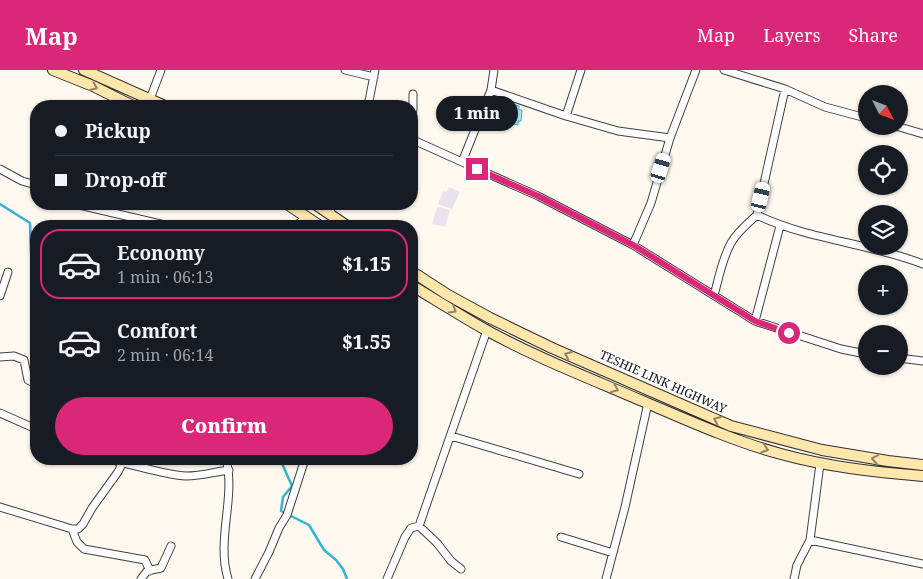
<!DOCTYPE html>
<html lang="en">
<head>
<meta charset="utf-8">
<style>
	body { margin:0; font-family:"Noto Serif",serif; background:#242831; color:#f1f3f6; height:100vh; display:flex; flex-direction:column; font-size:19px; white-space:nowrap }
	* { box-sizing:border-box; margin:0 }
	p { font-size:16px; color:#9ea1a6 }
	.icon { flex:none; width:28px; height:28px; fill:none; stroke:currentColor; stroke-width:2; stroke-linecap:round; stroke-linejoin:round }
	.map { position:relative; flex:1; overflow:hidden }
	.side { position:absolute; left:30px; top:150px; width:388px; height:245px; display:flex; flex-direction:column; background:#171b24; border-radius:20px; box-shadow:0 1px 4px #0004 }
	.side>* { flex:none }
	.hud { position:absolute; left:30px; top:30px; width:388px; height:110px; border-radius:20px; box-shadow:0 1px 4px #0004; display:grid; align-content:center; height:110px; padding:0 25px; background:#171b24 }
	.needle { width:32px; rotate:132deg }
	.tools { position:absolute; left:858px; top:15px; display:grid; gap:10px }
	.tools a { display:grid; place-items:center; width:50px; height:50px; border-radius:50%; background:#171b24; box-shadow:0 1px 4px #0004; font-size:25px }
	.end { position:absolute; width:22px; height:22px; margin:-11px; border:6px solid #db2777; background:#fff; box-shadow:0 0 0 2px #fff }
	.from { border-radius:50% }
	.bubble { position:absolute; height:35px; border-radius:18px; background:#171b24; box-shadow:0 1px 4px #0004; font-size:16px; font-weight:800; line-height:35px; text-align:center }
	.car { position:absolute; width:15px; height:30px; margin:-15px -8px; border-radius:6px; box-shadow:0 0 4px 1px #0007; background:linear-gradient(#fff 24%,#345 0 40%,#fff 0 76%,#345 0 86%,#fff 0) }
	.hud b { display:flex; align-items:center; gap:18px; height:48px; font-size:19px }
	.hud b+b { border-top:1px solid #363941 }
	.hud i { width:12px; height:12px; background:#f1f3f6 }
	ul { padding:9px 0 0; list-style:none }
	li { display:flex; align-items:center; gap:15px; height:70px; margin:0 10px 8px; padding:0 15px; border:2px solid transparent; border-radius:20px }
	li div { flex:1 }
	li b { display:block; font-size:19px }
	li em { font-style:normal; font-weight:800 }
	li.current { border-color:#db2777 }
	li>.icon { width:45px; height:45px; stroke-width:1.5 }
	.primary-button { display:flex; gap:10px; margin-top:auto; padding:10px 25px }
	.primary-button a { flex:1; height:58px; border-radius:30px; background:#db2777; color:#fff; font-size:20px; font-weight:800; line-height:58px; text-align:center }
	header { display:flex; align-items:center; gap:30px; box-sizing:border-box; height:70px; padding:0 25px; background:#db2777; color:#fff }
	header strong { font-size:24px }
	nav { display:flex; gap:28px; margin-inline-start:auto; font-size:18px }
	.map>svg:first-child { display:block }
	.industrial { fill:#eae2ed }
	.water { fill:#b1ecf9; stroke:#34b3d4 }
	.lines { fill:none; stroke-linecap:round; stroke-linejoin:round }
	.stream { stroke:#34b3d4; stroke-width:2.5 }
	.street-casing { stroke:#414141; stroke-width:9 }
	.secondary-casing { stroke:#303030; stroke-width:12 }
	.street { stroke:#fff; stroke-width:7 }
	.secondary { stroke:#ffe6ab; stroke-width:10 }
	.oneway { stroke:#938564 }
	.route { stroke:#db2777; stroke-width:6 }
	.labels { text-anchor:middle; stroke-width:5; stroke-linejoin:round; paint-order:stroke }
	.street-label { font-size:12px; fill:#0e0e0e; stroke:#fff }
</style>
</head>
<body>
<header>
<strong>Map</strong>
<nav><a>Map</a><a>Layers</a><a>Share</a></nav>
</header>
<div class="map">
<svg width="923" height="509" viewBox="0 0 923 509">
	<rect width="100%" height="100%" fill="#fff9f0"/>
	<path class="industrial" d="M449 117 460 122 452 139 438 134 443 121 447 122Z
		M439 137 450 140 445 157 432 154 437 138Z"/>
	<path class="water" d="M515 35 519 36V40H522L521 51H518V55L504 52 507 36 512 38Z"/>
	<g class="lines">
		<path class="stream" d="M0 134 30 153 31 183 36 185
			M280 389 292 416 283 427 281 441 309 455 324 480 336 490 343 499 347 509"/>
		<defs>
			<path id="street" d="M345 0 374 7
				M696 0 670 68 651 133 633 175 755 251 841 279 866 284
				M724 0 785 19 825 37 866 48
				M785 19 757 145C809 170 869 173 923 194
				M491 20 494 0
				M150 29 161 0
				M368 36 375 0
				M566 46 581 0
				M411 54 413 39V24
				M896 56 923 64
				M411 69 462 92 491 20 566 46 618 61 670 68
				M462 92 538 126 633 175
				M0 99 22 111 36 115
				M75 134 169 156
				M328 143 334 134
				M296 156 306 147
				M714 225C719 208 722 189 731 173 737 162 748 153 757 145
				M0 226 8 202
				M755 251 780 156
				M0 287 14 286 24 290 28 310 36 314
				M899 288 923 291
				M0 343 36 359
				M451 366 579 404
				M226 389C236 428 216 469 228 509
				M119 392C139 396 166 405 186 406 201 406 214 402 229 400
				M0 437 72 459H78L83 454 92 438 118 402 121 396 117 389
				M419 456 437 473 451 491 461 499
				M72 459 77 472 84 479 145 490 150 501
				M561 467 613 483
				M810 470 923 494
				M141 509 147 501 161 498 171 476
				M255 509 269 482 279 458 287 445 305 389
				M387 509 405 467 411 458 419 456 487 260
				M606 509 625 437 648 333
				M794 509 797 495 810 470 820 394"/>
			<path id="secondary" d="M53 0 93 16 133 36
				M84 0 165 36
				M287 134 320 156
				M315 134 347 156
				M411 201 448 225 490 248 552 278 731 356 822 380 888 391 923 395
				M411 215C436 230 461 246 486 260 535 287 589 308 640 330 687 350 733 371 781 384 828 397 875 402 923 406"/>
		</defs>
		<use href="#street" class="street-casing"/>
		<use href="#secondary" class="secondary-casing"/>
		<use href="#street" class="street"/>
		<use href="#secondary" class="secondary"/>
	</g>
	<defs><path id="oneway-chevron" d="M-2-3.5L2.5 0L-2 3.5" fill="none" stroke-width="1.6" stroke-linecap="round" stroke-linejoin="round" transform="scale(1.25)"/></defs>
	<g class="oneway">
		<use href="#oneway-chevron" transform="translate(94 17) rotate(24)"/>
		<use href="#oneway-chevron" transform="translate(453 240) rotate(31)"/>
		<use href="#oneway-chevron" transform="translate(568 285) rotate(-156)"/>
		<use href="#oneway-chevron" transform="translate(615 319) rotate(23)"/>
		<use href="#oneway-chevron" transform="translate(717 350) rotate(-156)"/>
		<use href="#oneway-chevron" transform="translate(765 379) rotate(18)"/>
		<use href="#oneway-chevron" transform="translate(875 389) rotate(-170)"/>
	</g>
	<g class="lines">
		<path class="route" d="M477 99 538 126 633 175 755 251 789 263"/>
	</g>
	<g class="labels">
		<g class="street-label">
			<text transform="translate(663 312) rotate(24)" y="4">TESHIE LINK HIGHWAY</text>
		</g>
	</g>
</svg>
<div class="tools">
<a><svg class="needle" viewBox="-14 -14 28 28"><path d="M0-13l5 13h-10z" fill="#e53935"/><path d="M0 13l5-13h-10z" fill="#9ea1a6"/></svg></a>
<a><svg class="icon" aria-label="locate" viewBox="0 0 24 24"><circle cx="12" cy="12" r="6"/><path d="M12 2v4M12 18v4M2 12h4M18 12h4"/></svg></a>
<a><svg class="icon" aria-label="layers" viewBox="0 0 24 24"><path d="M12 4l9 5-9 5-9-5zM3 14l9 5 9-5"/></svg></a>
<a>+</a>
<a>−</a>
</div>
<i class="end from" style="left:789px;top:263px"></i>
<i class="end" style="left:477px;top:99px"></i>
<div class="bubble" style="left:436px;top:26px;width:82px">1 min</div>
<i class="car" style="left:661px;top:98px;rotate:17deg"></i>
<i class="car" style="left:761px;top:127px;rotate:13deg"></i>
<div class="hud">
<b><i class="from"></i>Pickup</b>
<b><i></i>Drop-off</b>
</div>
<section class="side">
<ul>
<li class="current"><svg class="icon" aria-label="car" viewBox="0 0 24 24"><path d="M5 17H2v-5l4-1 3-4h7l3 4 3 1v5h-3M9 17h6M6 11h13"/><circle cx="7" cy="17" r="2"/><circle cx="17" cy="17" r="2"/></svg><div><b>Economy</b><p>1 min · 06:13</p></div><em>$1.15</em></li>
<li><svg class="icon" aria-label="car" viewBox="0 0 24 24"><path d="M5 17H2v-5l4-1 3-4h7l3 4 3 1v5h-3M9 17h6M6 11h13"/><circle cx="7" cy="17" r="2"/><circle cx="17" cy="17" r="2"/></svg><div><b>Comfort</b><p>2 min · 06:14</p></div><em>$1.55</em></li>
</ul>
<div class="primary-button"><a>Confirm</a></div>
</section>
</div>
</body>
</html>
